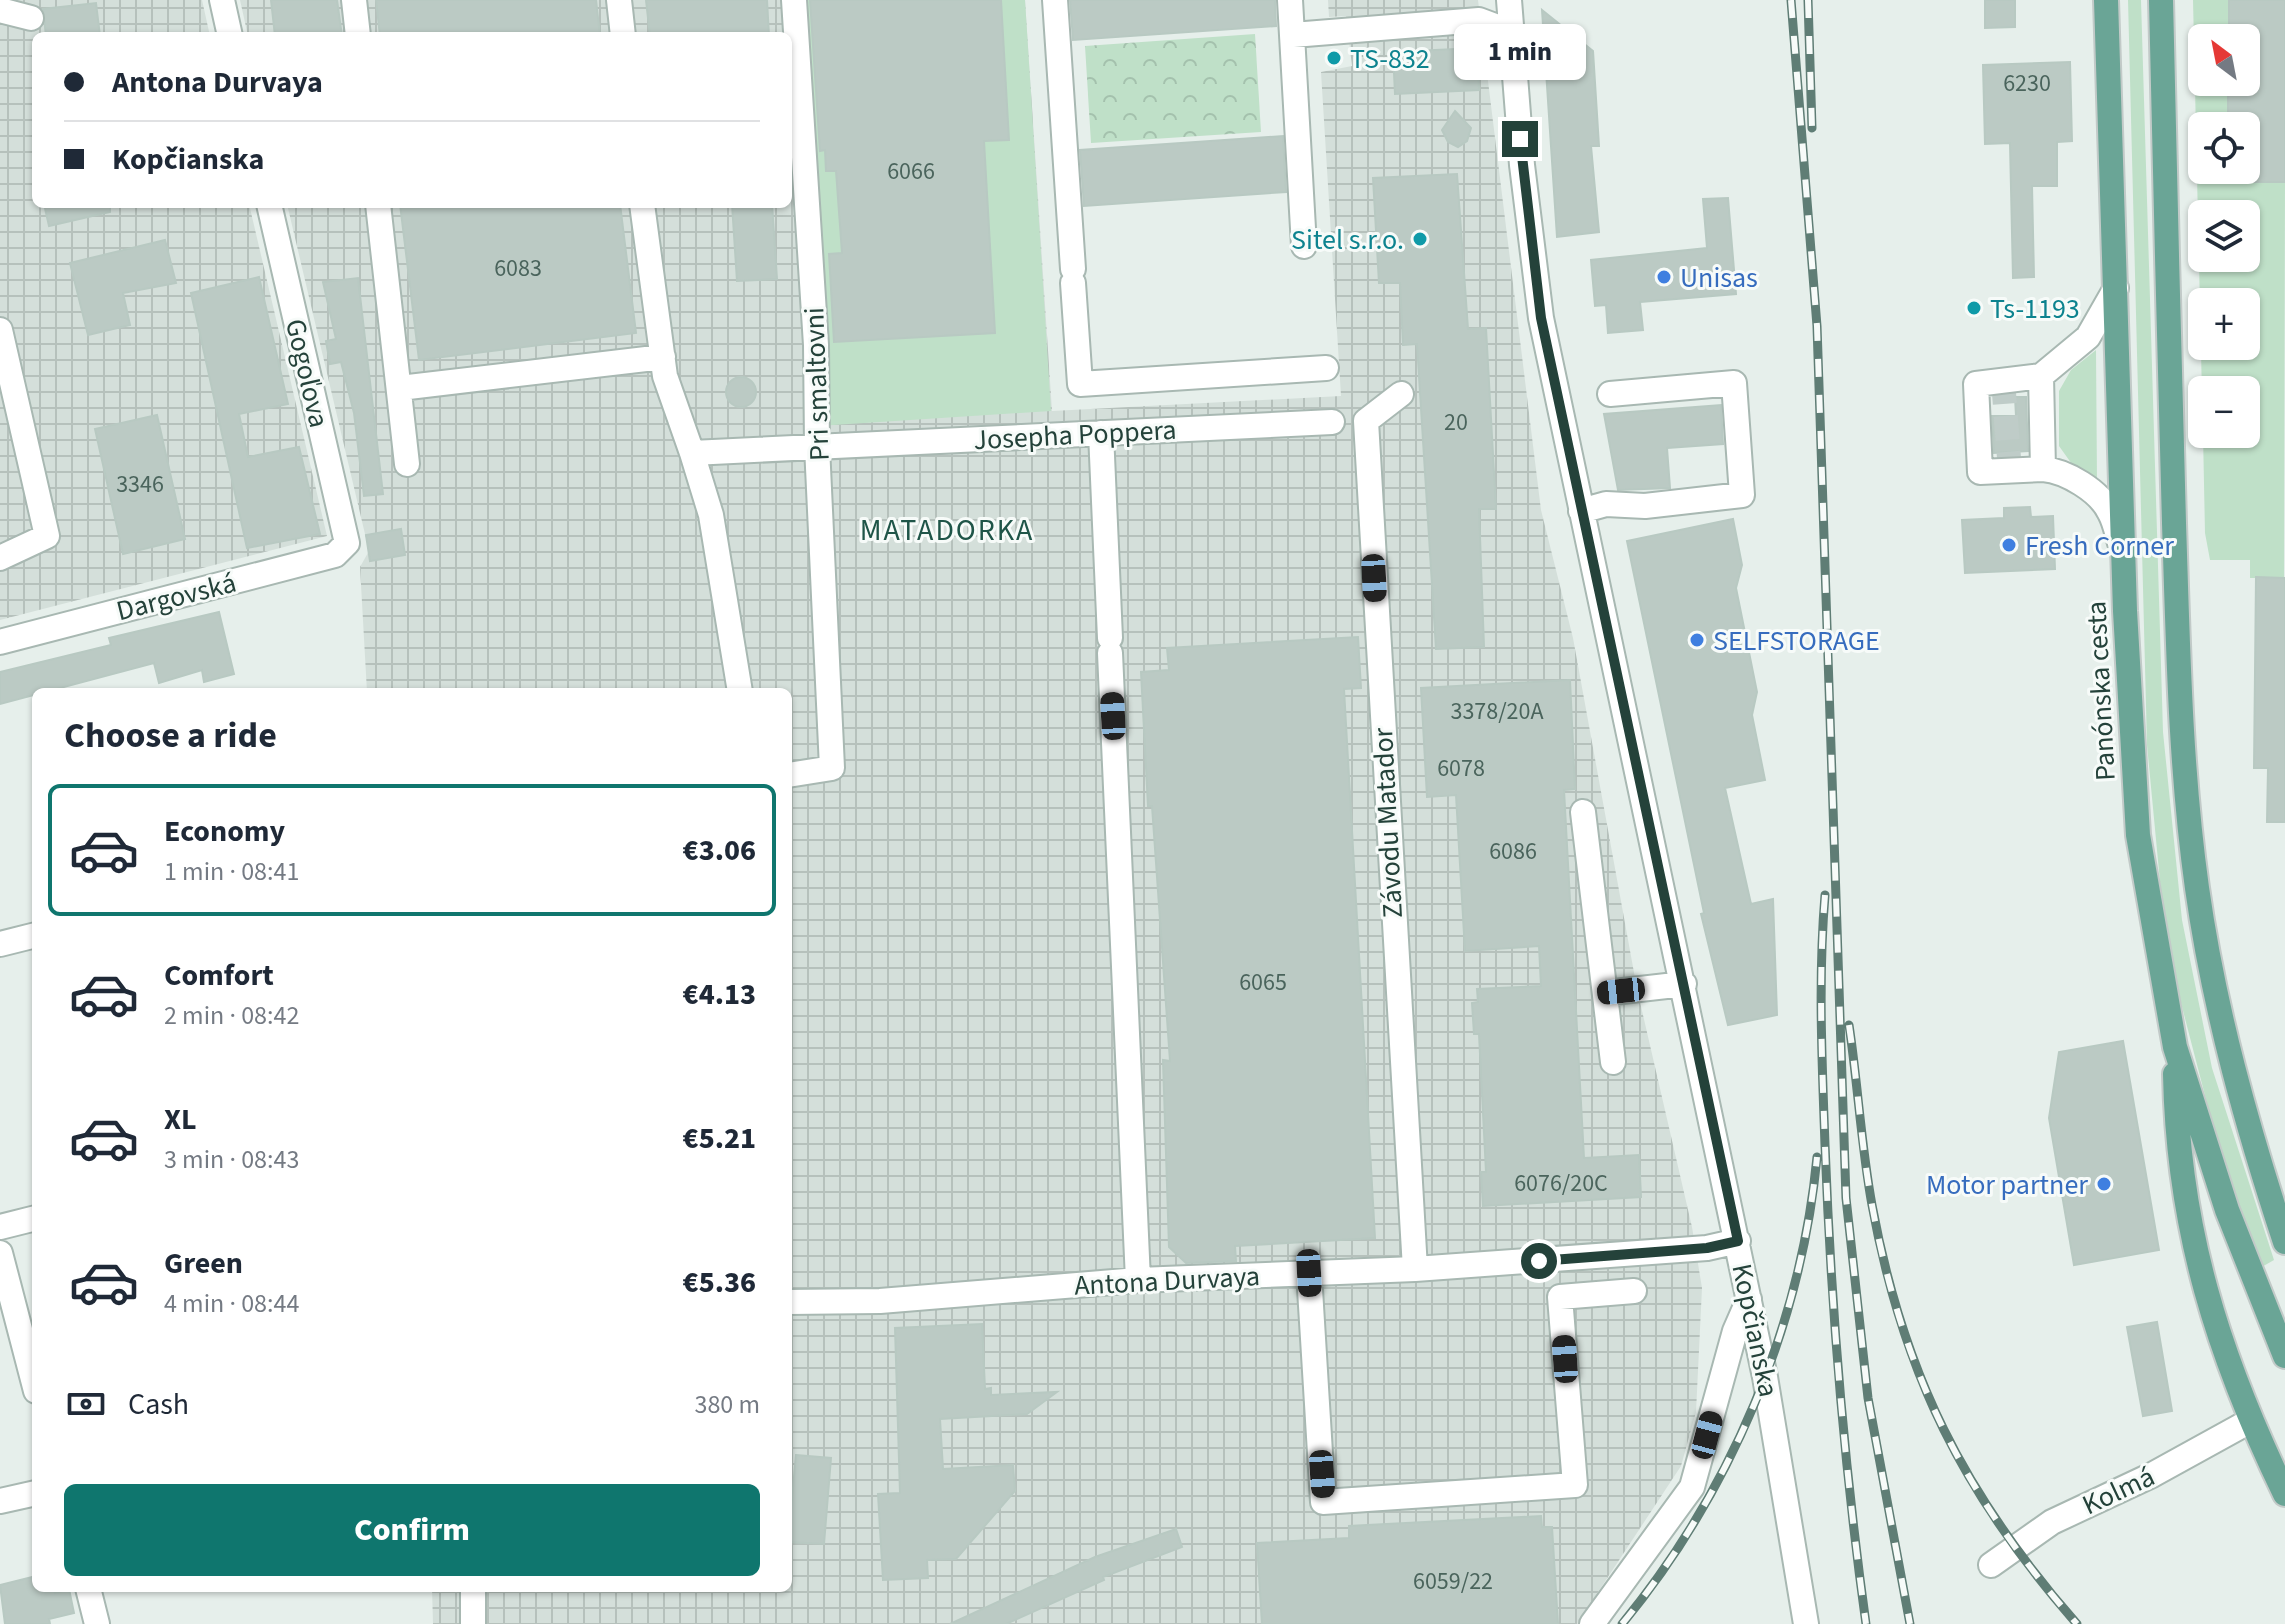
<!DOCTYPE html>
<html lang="en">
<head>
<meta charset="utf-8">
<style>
	body { margin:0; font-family:"Source Sans 3",sans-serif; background:#f2f2f3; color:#1f2937; height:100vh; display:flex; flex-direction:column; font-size:30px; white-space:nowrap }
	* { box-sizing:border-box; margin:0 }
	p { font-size:26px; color:#747a83 }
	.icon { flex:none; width:44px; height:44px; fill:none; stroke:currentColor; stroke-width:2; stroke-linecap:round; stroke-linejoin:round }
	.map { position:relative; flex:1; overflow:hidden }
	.side { position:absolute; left:32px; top:688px; width:760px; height:904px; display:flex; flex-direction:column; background:#fff; border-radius:12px; box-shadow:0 2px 6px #0004 }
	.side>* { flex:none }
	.banner { position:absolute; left:32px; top:32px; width:760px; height:176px; border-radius:12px; box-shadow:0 2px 6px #0004; display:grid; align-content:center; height:176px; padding:0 32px; background:#fff }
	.needle { width:52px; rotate:328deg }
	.controls { position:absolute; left:2188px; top:24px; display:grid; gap:16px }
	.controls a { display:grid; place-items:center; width:72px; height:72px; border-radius:12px; background:#fff; box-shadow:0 2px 6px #0004; font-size:40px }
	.end { position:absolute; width:36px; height:36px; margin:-18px; border:10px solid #24423a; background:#fff; box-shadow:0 0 0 4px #fff }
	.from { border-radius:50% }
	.bubble { position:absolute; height:56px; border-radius:12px; background:#fff; box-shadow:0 2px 6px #0004; font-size:26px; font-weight:800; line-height:56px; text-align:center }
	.car { position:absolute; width:24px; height:48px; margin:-24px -12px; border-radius:10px; box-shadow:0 0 6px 2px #0007; background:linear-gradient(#222 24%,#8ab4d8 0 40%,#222 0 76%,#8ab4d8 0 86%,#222 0) }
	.banner b { display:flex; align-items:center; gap:28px; height:76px; font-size:30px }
	.banner b+b { border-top:2px solid #e0e1e3 }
	.banner i { width:20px; height:20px; background:#1f2937 }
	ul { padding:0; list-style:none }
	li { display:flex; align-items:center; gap:24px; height:132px; margin:0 16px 12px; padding:0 16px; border:4px solid transparent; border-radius:12px }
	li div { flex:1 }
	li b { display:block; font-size:30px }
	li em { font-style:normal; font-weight:800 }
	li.current { border-color:#0f766e }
	li>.icon { width:72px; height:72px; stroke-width:1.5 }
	h2 { padding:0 32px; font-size:36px; line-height:96px }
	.pay { display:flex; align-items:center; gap:20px; height:88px; padding:0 32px; font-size:30px }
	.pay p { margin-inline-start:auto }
	.primary-button { display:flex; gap:16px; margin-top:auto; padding:16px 32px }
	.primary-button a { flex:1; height:92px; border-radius:12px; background:#0f766e; color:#fff; font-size:32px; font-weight:800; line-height:92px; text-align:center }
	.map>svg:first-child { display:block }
	.industrial { fill:url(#industrial-grid) }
	.grass { fill:#bfe0c8; fill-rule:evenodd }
	.forest { fill:url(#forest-crowns) }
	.building { fill:#bbcac4; stroke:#b8c9c2; stroke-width:2 }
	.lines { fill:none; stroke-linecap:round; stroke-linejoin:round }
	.minor-tunnel { stroke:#bfccc8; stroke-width:24; stroke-dasharray:24 12; stroke-linecap:butt }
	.minor-casing { stroke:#a8b8b2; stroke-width:28 }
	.major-casing { stroke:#c2cac8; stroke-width:28 }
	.minor { stroke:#fff; stroke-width:24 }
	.major { stroke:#6aa596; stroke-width:24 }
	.rail-casing { stroke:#5f7d75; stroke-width:9 }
	.rail { stroke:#f7fbf9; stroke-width:6; stroke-dasharray:18; stroke-linecap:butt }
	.route { stroke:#24423a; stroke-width:10 }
	.culture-dot { fill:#0f9aa8; stroke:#f7fbf9; stroke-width:3 }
	.shop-dot { fill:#3f7fe0; stroke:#f7fbf9; stroke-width:3 }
	.labels { text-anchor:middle; stroke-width:6; stroke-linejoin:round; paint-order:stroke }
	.number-label { font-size:24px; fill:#4a645c }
	.culture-label { font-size:28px; fill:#0d838f; stroke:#f7fbf9; text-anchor:start }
	.shop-label { font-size:28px; fill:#366cbe; stroke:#f7fbf9; text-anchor:start }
	.street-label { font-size:28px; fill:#24423a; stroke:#f7fbf9 }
	.neighbourhood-label { font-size:30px; letter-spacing:2px; fill:#1f5548; stroke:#f7fbf9 }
</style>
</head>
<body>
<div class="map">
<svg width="2285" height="1624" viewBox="0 0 2285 1624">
	<defs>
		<pattern id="industrial-grid" width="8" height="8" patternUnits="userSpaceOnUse" patternTransform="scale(2)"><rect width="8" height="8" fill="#d4dfda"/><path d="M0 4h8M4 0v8" fill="none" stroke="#b6c1bc"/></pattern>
		<pattern id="forest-crowns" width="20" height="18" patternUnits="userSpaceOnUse" patternTransform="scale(2)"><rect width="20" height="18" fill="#bfe0c8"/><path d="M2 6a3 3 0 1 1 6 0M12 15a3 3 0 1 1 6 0" fill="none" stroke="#a4c1ad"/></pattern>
	</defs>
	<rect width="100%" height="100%" fill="#e6efeb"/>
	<path class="industrial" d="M0 0H202L210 36H36V204H249L327 536 0 620Z
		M240 0H1025L1052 411 1341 396 1321 72 1352 66 1346 16 1329 17 1328 0H1478L1541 510 1573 638 1637 989 1692 1227 1702 1288 1696 1412 1681 1466 1577 1624H433L432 1588H788V692H367L360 567 369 551 287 204H788V36H248Z"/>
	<path class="grass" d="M794 0H1025L1051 411 818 426Z
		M2128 0H2141L2163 732 2182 920 2212 1068 2274 1260 2260 1268 2215 1134 2181 1003 2163 913 2147 745Z
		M2193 0H2229V38H2202V82H2228V126H2202V170H2227L2228 182H2285L2284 578H2250V560H2210L2205 533 2203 434H2246V390H2202V395ZM2202 214H2246V258H2202ZM2202 302H2246V346H2202Z
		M2096 350 2097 482 2074 467 2059 446V391L2071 370Z"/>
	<path class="forest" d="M1255 34 1261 132 1091 143 1085 46Z"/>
	<path class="building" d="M271 0H337L342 36H275Z
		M376 0H596L600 36H380Z
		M646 0H767L769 36H650Z
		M810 0H1001L1009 140 984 141 995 333 834 342 829 254 842 253 836 171H826L825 150 820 151Z
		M1070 0H1275L1276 26 1073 40Z
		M1985 0H2015V27L1985 28Z
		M2229 0H2285V182H2246V126H2228V82H2246V38H2229Z
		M96 3 100 36H46L43 9Z
		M1542 10 1593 51 1599 146H1591L1599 232 1557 237Z
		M1477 48 1479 90 1395 94 1393 52Z
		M2070 62 2072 141 2057 142V186H2032L2034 277 2013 278 2010 143 1985 144 1983 65Z
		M1455 111 1471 128 1467 141 1458 147 1448 142 1442 130Z
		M1283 136 1286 192 1084 206 1080 150Z
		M1457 174 1468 329 1486 328 1496 509H1479L1484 647 1436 649 1417 344 1403 345 1400 283H1379L1373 178Z
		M1728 198 1736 294 1640 302 1643 330 1608 333 1606 305 1595 306 1591 260 1707 248 1703 199Z
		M44 204H110V212L49 226Z
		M400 204H620L636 333 419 360Z
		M732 204H772L777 279 737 281Z
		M165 240 176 283 123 293 130 325 88 335 70 263Z
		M259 277 288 404 239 414 248 457 299 447 320 534 247 548 191 293Z
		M358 278 383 494 364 496 354 413 341 362 330 364 326 341 336 339 323 282Z
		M726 392a15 15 0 1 1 30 0a15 15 0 1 1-30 0Z
		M2015 397H2026L2028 451 1994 453 1992 416H2016Z
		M1721 405 1723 444 1667 448 1670 488 1618 490 1604 414Z
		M157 415 185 539 123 554 95 429Z
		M2030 507 2031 517 2053 516 2055 569 1965 573 1962 520 2004 518V508Z
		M1733 519 1742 565 1736 588 1757 692 1752 715 1765 780 1725 788 1751 904 1773 899 1777 1015 1728 1025 1701 914 1704 913 1627 541Z
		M401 529 405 555 370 561 366 535Z
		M2256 577 2285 578V822H2267L2268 768H2254Z
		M219 612 234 674 204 682 202 670 159 683 154 663 0 704V672L111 645 109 638Z
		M1358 637 1361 688 1344 689 1375 1238 1235 1246 1236 1261 1186 1263 1169 1247 1163 1060 1170 1061 1152 806H1148L1141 672 1169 670 1167 648Z
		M1570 680 1575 789 1564 790 1584 1158 1639 1155 1641 1197 1483 1206 1481 1172H1486L1479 1034H1474L1472 1003 1478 1002 1477 989 1541 986 1539 946 1465 951 1456 795 1427 797 1421 688Z
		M2123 1041 2159 1250 2074 1265 2049 1118 2059 1052Z
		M2157 1322 2172 1411 2143 1416 2127 1327Z
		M982 1324 985 1389 991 1388V1395L1057 1392 1027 1414 940 1419 943 1469 1013 1465 1015 1491 956 1559 927 1560 928 1578 883 1580 878 1494 900 1493 895 1328Z
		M796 1455 831 1458 824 1544 788 1542Z
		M1541 1516 1542 1527H1552L1558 1624H1262L1257 1543 1349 1538V1526Z
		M1176 1529 1182 1547 1103 1577 1104 1580 1006 1624H950L1095 1557Z
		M36 1576V1588H54L55 1593 69 1589 74 1613 49 1619 50 1624H5L0 1585Z"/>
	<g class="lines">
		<path class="minor-tunnel" d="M2003 380 2010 471"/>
		<defs>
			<path id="minor" d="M222 0 230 36
				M354 0 358 36
				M619 0 623 36
				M1055 0 1073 269
				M1290 0 1304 246
				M1509 0 1522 165 1541 318 1765 1377 1806 1624
				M0 10 31 18
				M1293 35 1479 20 1511 32
				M378 204 407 464
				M642 204 665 376 692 453
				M1073 283 1080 384 1326 368
				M2116 288 2088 337 2041 376 2043 469C2066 471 2100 491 2110 513 2115 522 2117 533 2120 543
				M0 330 47 536 0 558
				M2041 376 1976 384 1980 472 2043 469
				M400 388 663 357
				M1401 394 1366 421 1415 1269
				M1101 433 1110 638
				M1581 511 1606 504 1645 506 1742 495 1734 383 1610 394
				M0 642 335 555 347 543 269 204
				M1110 653 1138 1280
				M740 692 711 515 692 453 1332 422
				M788 775 832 768 817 446 816 345 794 0
				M1583 812 1613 1062
				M0 944 36 935
				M1605 993 1684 984
				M0 1227 36 1218
				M0 1253 36 1391
				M1309 1273 1323 1502 1575 1485 1560 1297 1634 1291
				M788 1302 880 1301 1138 1280 1415 1269 1707 1248 1738 1241
				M0 1501 36 1493
				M1991 1565 2052 1522 2152 1475 2250 1421
				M88 1588 97 1624
				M473 1624V1588
				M1592 1624 1692 1487 1735 1331 1749 1299"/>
			<path id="major" d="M2106 0 2125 611 2138 835 2175 1047 2227 1210 2285 1356
				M2161 0C2165 174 2169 349 2174 523 2178 645 2180 767 2197 888 2214 1009 2247 1127 2285 1242
				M2175 1074C2178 1229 2218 1355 2285 1494"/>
		</defs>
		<use href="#minor" class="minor-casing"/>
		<use href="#major" class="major-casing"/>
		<use href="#minor" class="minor"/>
		<use href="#major" class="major"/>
		<defs>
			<path id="rail" d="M1791 0 1817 326 1846 1198 1868 1398 1910 1624
				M1808 0 1812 128
				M1825 895C1818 979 1822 1061 1825 1145 1831 1306 1844 1465 1866 1624
				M1849 1025C1858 1085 1861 1145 1872 1205 1903 1374 1964 1495 2077 1624
				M1622 1624C1730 1493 1801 1326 1817 1157"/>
		</defs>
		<use href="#rail" class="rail-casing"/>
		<use href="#rail" class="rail"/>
	</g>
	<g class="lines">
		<path class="route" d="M1520 139 1541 318 1738 1241 1707 1248 1539 1261"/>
	</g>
	<g class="culture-dot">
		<circle cx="1334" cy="58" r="8"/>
		<circle cx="1420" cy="239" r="8"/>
		<circle cx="1974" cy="308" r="8"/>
	</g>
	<g class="shop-dot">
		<circle cx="1664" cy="277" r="8"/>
		<circle cx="2009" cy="545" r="8"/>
		<circle cx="1697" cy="640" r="8"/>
		<circle cx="2104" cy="1184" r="8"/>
	</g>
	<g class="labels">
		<g class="number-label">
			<text x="2027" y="91">6230</text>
			<text x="911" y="179">6066</text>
			<text x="518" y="276">6083</text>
			<text x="1456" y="430">20</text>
			<text x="140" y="492">3346</text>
			<text x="1497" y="719">3378/20A</text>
			<text x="1461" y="776">6078</text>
			<text x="1513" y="859">6086</text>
			<text x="1263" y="990">6065</text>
			<text x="1561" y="1191">6076/20C</text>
			<text x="1453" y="1589">6059/22</text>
		</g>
		<g class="culture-label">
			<text x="1350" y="68">TS-832</text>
			<text x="1404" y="249" text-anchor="end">Sitel s.r.o.</text>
			<text x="1990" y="318">Ts-1193</text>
		</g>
		<g class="shop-label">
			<text x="1680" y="287">Unisas</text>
			<text x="2025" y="555">Fresh Corner</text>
			<text x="1713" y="650">SELFSTORAGE</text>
			<text x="2088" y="1194" text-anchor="end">Motor partner</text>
		</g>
		<g class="street-label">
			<text transform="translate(308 373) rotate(77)" y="10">Gogoľova</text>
			<text transform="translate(816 384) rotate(-92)" y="10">Pri smaltovni</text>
			<text transform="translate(1075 434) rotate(-3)" y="10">Josepha Poppera</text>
			<text transform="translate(176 596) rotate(-14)" y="10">Dargovská</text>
			<text transform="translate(2100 691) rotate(-93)" y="10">Panónska cesta</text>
			<text transform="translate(1387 823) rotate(-93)" y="10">Závodu Matador</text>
			<text transform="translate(1167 1280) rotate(-3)" y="10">Antona Durvaya</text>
			<text transform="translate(1756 1330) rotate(78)" y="10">Kopčianska</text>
			<text transform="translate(2118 1490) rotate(-25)" y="10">Kolmá</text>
		</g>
		<g class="neighbourhood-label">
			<text x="947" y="540">MATADORKA</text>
		</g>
	</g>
</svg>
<div class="controls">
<a><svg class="needle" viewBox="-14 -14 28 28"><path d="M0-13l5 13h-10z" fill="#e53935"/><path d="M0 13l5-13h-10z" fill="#747a83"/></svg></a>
<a><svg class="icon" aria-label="locate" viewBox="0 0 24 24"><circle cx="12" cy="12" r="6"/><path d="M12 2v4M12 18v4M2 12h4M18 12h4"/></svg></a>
<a><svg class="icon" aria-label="layers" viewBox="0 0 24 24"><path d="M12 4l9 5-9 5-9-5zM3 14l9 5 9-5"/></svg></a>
<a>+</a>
<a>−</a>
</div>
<i class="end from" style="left:1539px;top:1261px"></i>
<i class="end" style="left:1520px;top:139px"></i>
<div class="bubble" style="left:1454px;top:24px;width:132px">1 min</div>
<i class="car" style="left:1374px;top:578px;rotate:177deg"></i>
<i class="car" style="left:1113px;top:716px;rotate:357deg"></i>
<i class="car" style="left:1621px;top:991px;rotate:264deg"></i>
<i class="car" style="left:1309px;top:1273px;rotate:177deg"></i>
<i class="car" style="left:1565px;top:1359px;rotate:356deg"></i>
<i class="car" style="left:1707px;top:1435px;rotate:15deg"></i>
<i class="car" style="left:1322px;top:1474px;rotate:176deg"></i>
<div class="banner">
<b><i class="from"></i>Antona Durvaya</b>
<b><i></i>Kopčianska</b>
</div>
<section class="side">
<h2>Choose a ride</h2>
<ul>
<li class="current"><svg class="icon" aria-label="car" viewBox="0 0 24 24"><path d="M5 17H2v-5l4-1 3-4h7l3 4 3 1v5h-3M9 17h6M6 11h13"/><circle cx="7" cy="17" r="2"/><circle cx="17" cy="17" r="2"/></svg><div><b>Economy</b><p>1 min · 08:41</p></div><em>€3.06</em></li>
<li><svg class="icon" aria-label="car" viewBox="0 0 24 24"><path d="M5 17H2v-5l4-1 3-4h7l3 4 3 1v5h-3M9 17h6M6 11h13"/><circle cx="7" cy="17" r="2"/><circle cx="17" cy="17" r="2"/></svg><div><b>Comfort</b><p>2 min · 08:42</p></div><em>€4.13</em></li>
<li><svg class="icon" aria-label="car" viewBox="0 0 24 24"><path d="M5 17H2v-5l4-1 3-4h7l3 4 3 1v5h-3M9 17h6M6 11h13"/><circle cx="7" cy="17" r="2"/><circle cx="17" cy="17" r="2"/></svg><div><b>XL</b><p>3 min · 08:43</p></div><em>€5.21</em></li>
<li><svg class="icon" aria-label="car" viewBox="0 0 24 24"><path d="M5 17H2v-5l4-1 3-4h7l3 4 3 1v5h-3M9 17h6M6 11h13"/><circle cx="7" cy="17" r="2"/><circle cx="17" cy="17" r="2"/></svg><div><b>Green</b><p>4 min · 08:44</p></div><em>€5.36</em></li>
</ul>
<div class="pay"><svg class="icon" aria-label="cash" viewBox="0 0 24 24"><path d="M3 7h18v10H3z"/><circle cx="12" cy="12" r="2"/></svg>Cash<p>380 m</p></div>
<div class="primary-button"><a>Confirm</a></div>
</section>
</div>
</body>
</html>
